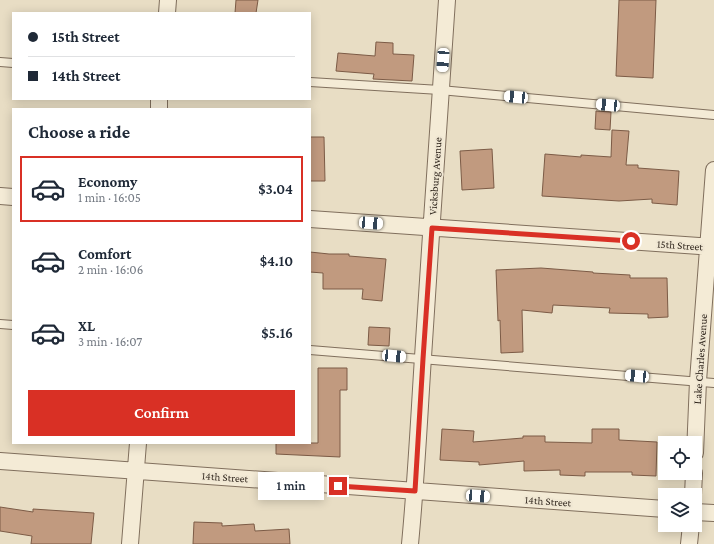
<!DOCTYPE html>
<html lang="en">
<head>
<meta charset="utf-8">
<style>
	body { margin:0; font-family:"Crimson Pro",serif; background:#f6f6f7; color:#1f2937; height:100vh; display:flex; flex-direction:column; font-size:15px; white-space:nowrap }
	* { box-sizing:border-box; margin:0 }
	p { font-size:13px; color:#747a83 }
	.icon { flex:none; width:22px; height:22px; fill:none; stroke:currentColor; stroke-width:2; stroke-linecap:round; stroke-linejoin:round }
	.map { position:relative; flex:1; overflow:hidden }
	.drawer { position:absolute; left:12px; top:108px; width:299px; height:336px; display:flex; flex-direction:column; background:#fff; border-radius:0px; box-shadow:0 2px 10px #0003 }
	.drawer>* { flex:none }
	.guide { position:absolute; left:12px; top:12px; width:299px; height:88px; border-radius:0px; box-shadow:0 2px 10px #0003; display:grid; align-content:center; height:88px; padding:0 16px; background:#fff }
	.controls { position:absolute; left:658px; top:436px; display:grid; gap:8px }
	.controls a { display:grid; place-items:center; width:44px; height:44px; border-radius:0px; background:#fff; box-shadow:0 2px 10px #0003; font-size:20px }
	.end { position:absolute; width:18px; height:18px; margin:-9px; border:5px solid #d93025; background:#fff; box-shadow:0 0 0 2px #fff }
	.from { border-radius:50% }
	.bubble { position:absolute; height:28px; border-radius:0px; background:#fff; box-shadow:0 2px 10px #0003; font-size:13px; font-weight:600; line-height:28px; text-align:center }
	.car { position:absolute; width:12px; height:24px; margin:-12px -6px; border-radius:5px; box-shadow:0 0 3px 1px #0007; background:linear-gradient(#fff 24%,#345 0 40%,#fff 0 76%,#345 0 86%,#fff 0) }
	.guide b { display:flex; align-items:center; gap:14px; height:38px; font-size:15px }
	.guide b+b { border-top:1px solid #e0e1e3 }
	.guide i { width:10px; height:10px; background:#1f2937 }
	ul { padding:0; list-style:none }
	li { display:flex; align-items:center; gap:12px; height:66px; margin:0 8px 6px; padding:0 8px; border:2px solid transparent; border-radius:0px }
	li div { flex:1 }
	li b { display:block; font-size:15px }
	li em { font-style:normal; font-weight:600 }
	li.selected { border-color:#d93025 }
	li>.icon { width:36px; height:36px; stroke-width:1.5 }
	h2 { padding:0 16px; font-size:18px; line-height:48px }
	.primary-button { display:flex; gap:8px; margin-top:auto; padding:8px 16px }
	.primary-button a { flex:1; height:46px; border-radius:0px; background:#d93025; color:#fff; font-size:16px; font-weight:600; line-height:46px; text-align:center }
	.map>svg:first-child { display:block }
	.building { fill:#c19a7f; stroke:#7c5b46 }
	.lines { fill:none; stroke-linecap:round; stroke-linejoin:round }
	.lane-casing { stroke:#806f5d; stroke-width:10 }
	.street-casing { stroke:#806f5d; stroke-width:18 }
	.lane { stroke:#f4ebd6; stroke-width:8 }
	.street { stroke:#f4ebd6; stroke-width:16 }
	.route { stroke:#d93025; stroke-width:5 }
	.labels { text-anchor:middle; stroke-width:4; stroke-linejoin:round; paint-order:stroke }
	.street-label { font-size:11px; fill:#32281f; stroke:#f0e7d3 }
</style>
</head>
<body>
<div class="map">
<svg width="714" height="544" viewBox="0 0 714 544">
	<rect width="100%" height="100%" fill="#e8ddc4"/>
	<path class="building" d="M236 0H258L256 13H235Z
		M619 0H656L653 78 616 76Z
		M376 42 393 43V54L414 55 412 81 373 79 374 74 336 71 338 53 375 56Z
		M596 111 611 112 610 130 595 129Z
		M612 130 629 131 626 165H638V168L679 171 677 205 652 203V199L619 201 542 196 545 154 581 157V155L611 157Z
		M310 137H324L325 181H310Z
		M492 149 494 188 462 190 460 151Z
		M310 252 329 254H349V256L386 259 382 301 362 299 363 289H323V273L310 272Z
		M541 268 593 272V273L630 275V278H667L668 317 648 318V314L609 313 610 308 553 305 552 313 522 310 523 352 501 353 500 320 498 321 496 270Z
		M369 327 390 328 389 346 368 345Z
		M318 368H347V390H340V457L276 454V443H318Z
		M442 429 474 431 473 442 523 438V436H545V442L592 443V429H619V440L657 442 656 476 632 475V472H585V476L560 475V470L524 471V461L479 465V462L440 460Z
		M0 507 33 512V509L94 513 91 544H31L32 536 0 531Z
		M194 522 222 523V526L254 524 255 531 289 529 290 544H193Z"/>
	<g class="lines">
		<defs>
			<path id="lane" d="M0 62 13 63
				M310 82 440 90 714 115
				M0 324 13 325
				M310 350 714 383"/>
			<path id="street" d="M167 13 168 0
				M159 109V99
				M0 196 13 197
				M310 219 714 247
				M695 453 698 381 714 170
				M0 461 665 509
				M693 495 694 473
				M695 512 714 513
				M130 544 138 443
				M410 544C416 482 419 419 423 357 431 238 438 119 447 0
				M689 544 691 525"/>
		</defs>
		<use href="#lane" class="lane-casing"/>
		<use href="#street" class="street-casing"/>
		<use href="#lane" class="lane"/>
		<use href="#street" class="street"/>
	</g>
	<g class="lines">
		<path class="route" d="M338 486 415 491 423 359 432 228 631 241"/>
	</g>
	<g class="labels">
		<g class="street-label">
			<text transform="translate(435 176) rotate(-86)" y="4">Vicksburg Avenue</text>
			<text transform="translate(680 245) rotate(4)" y="4">15th Street</text>
			<text transform="translate(700 359) rotate(-86)" y="4">Lake Charles Avenue</text>
			<text transform="translate(225 477) rotate(4)" y="4">14th Street</text>
			<text transform="translate(548 501) rotate(4)" y="4">14th Street</text>
		</g>
	</g>
</svg>
<div class="controls">
<a><svg class="icon" aria-label="locate" viewBox="0 0 24 24"><circle cx="12" cy="12" r="6"/><path d="M12 2v4M12 18v4M2 12h4M18 12h4"/></svg></a>
<a><svg class="icon" aria-label="layers" viewBox="0 0 24 24"><path d="M12 4l9 5-9 5-9-5zM3 14l9 5 9-5"/></svg></a>
</div>
<i class="end from" style="left:631px;top:241px"></i>
<i class="end" style="left:338px;top:486px"></i>
<div class="bubble" style="left:258px;top:472px;width:66px">1 min</div>
<i class="car" style="left:443px;top:60px;rotate:184deg"></i>
<i class="car" style="left:516px;top:97px;rotate:275deg"></i>
<i class="car" style="left:608px;top:105px;rotate:275deg"></i>
<i class="car" style="left:371px;top:223px;rotate:94deg"></i>
<i class="car" style="left:394px;top:356px;rotate:95deg"></i>
<i class="car" style="left:637px;top:376px;rotate:275deg"></i>
<i class="car" style="left:478px;top:496px;rotate:94deg"></i>
<div class="guide">
<b><i class="from"></i>15th Street</b>
<b><i></i>14th Street</b>
</div>
<section class="drawer">
<h2>Choose a ride</h2>
<ul>
<li class="selected"><svg class="icon" aria-label="car" viewBox="0 0 24 24"><path d="M5 17H2v-5l4-1 3-4h7l3 4 3 1v5h-3M9 17h6M6 11h13"/><circle cx="7" cy="17" r="2"/><circle cx="17" cy="17" r="2"/></svg><div><b>Economy</b><p>1 min · 16:05</p></div><em>$3.04</em></li>
<li><svg class="icon" aria-label="car" viewBox="0 0 24 24"><path d="M5 17H2v-5l4-1 3-4h7l3 4 3 1v5h-3M9 17h6M6 11h13"/><circle cx="7" cy="17" r="2"/><circle cx="17" cy="17" r="2"/></svg><div><b>Comfort</b><p>2 min · 16:06</p></div><em>$4.10</em></li>
<li><svg class="icon" aria-label="car" viewBox="0 0 24 24"><path d="M5 17H2v-5l4-1 3-4h7l3 4 3 1v5h-3M9 17h6M6 11h13"/><circle cx="7" cy="17" r="2"/><circle cx="17" cy="17" r="2"/></svg><div><b>XL</b><p>3 min · 16:07</p></div><em>$5.16</em></li>
</ul>
<div class="primary-button"><a>Confirm</a></div>
</section>
</div>
</body>
</html>
